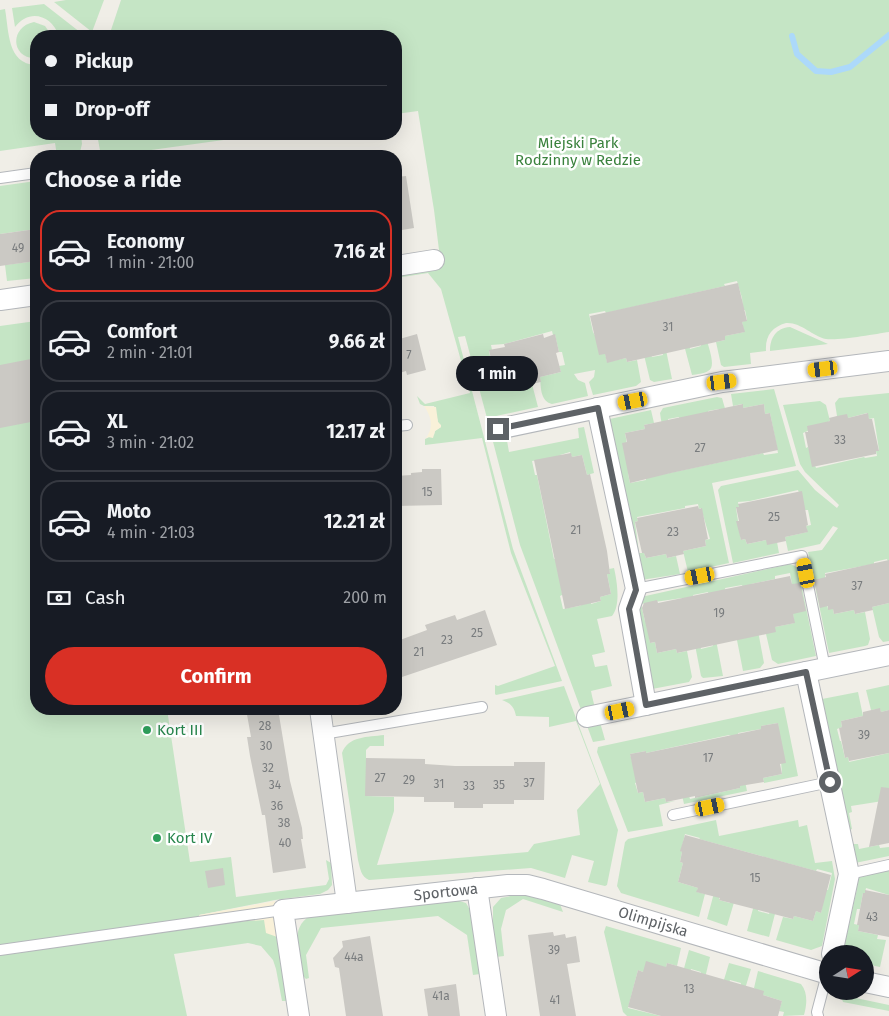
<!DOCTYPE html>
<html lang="en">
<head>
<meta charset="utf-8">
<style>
	body { margin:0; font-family:"Fira Sans",sans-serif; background:#20242c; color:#f1f3f6; height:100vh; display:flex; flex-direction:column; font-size:19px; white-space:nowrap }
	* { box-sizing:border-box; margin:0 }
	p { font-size:16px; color:#9ea1a6 }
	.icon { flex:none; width:28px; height:28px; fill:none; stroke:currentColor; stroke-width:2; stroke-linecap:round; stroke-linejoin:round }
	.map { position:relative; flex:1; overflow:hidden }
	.sheet { position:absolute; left:30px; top:150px; width:372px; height:565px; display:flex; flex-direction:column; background:#171b24; border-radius:20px; box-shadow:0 5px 20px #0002 }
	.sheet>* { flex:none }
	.guide { position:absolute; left:30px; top:30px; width:372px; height:110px; border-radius:20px; box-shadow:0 5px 20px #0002; display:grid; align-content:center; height:110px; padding:0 15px; background:#171b24 }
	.needle { width:32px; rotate:78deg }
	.buttons { position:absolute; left:819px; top:945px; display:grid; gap:10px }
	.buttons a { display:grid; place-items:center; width:55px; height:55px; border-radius:50%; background:#171b24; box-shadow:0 5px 20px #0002; font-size:25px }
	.end { position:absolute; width:22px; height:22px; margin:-11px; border:6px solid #5e6266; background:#fff; box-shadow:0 0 0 2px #fff }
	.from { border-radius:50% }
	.bubble { position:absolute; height:35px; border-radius:18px; background:#171b24; box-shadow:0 5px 20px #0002; font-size:16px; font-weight:700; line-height:35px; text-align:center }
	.car { position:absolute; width:15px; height:30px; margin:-15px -8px; border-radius:6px; box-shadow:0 0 4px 1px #0007; background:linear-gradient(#f5c518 24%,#345 0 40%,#f5c518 0 76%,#345 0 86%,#f5c518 0) }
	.guide b { display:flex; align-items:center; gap:18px; height:48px; font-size:19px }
	.guide b+b { border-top:1px solid #363941 }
	.guide i { width:12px; height:12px; background:#f1f3f6 }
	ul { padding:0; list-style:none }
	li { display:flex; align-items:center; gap:15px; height:82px; margin:0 10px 8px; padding:0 5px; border:2px solid #363941; border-radius:20px }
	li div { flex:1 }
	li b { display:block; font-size:19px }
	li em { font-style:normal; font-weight:700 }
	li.current { border-color:#d93025 }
	li>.icon { width:45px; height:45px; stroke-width:1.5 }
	h2 { padding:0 15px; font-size:22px; line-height:60px }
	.pay { display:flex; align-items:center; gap:12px; height:55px; padding:0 15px; font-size:19px }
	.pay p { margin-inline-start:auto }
	.button { display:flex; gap:10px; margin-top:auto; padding:10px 15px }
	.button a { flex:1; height:58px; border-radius:30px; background:#d93025; color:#fff; font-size:20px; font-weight:700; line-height:58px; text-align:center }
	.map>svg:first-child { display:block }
	.green { fill:#c5e5c5 }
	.sand { fill:#f9f1d9 }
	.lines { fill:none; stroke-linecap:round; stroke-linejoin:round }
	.stream { stroke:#acd9fa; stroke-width:6 }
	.building { fill:#cbc9c4 }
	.lane-casing { stroke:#b4b7bb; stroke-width:12 }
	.street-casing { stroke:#b4b7bb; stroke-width:22 }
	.lane { stroke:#fff; stroke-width:10 }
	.street { stroke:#fff; stroke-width:20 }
	.route { stroke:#5e6266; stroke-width:6 }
	.leisure-dot { fill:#2e9e5b; stroke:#fff; stroke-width:2 }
	.labels { text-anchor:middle; stroke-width:5; stroke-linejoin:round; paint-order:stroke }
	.number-label { font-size:12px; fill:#797c7e }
	.park-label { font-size:15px; fill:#3a823d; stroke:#fff }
	.leisure-label { font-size:15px; fill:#27864d; stroke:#fff; text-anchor:start }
	.street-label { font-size:15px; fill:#5e6266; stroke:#fff }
</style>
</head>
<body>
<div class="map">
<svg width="889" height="1016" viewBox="0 0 889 1016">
	<rect width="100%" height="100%" fill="#f0eee7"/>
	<path class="green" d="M66 0H104L92 32 54 2Z
		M121 0H889V332C875 334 838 341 826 339 812 336 801 322 786 323 772 327 765 336 766 351L750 353 751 364 724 367 721 365 716 342 725 340V336L744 332 742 322 747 320 745 310H743L742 298 737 281 724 284 725 286 606 313 605 311 589 314 593 332 605 353 607 362 626 358 627 362 637 360 641 382 636 386 593 395 589 382 594 377 595 370 574 374 578 380 585 383 588 396 552 404C540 401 541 387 540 377L561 372 559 366 565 365 562 352H559L555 335H553L552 331 504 344 491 345 492 350 489 351 495 382 499 381 501 386 520 382 522 386 532 384 538 407 487 418 465 336 458 337 513 549 562 681 496 695 495 694V685L498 686 555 666 511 553 482 438 425 445V439L434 435 435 431 441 427 438 422 434 406H424L420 404 417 396 425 404 470 393 441 289 428 273 396 278V274L441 266 434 210 418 111 396 114V36H109Z
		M44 4 85 36H59C52 15 29 8 15 27L12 8Z
		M5 9C9 31 7 64 36 65V134H81L82 144 79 156H57L55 143 0 151V10Z
		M34 22 45 26 52 36H36V58C11 59 9 27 34 22Z
		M97 134H267L108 156H101Z
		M36 181V229L0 234V186Z
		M36 261V278L7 281 5 265Z
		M36 321V709H167L190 862 231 857 236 897 326 885 329 879 326 860 331 863 332 885 328 890 320 894 275 900 199 915 201 924 264 919 280 938 287 1001H282L276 969 273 960 261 946 248 943 174 954 187 1016H0V326Z
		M790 327 828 344 770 351C770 338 776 328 790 327Z
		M707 340C708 347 717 367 708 371 704 374 697 374 692 375L684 345 689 344 690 349 701 346V341Z
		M666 350 672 379 654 382 650 380 644 355 650 353 652 357 663 355 662 351Z
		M774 389 796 466 712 483 729 563 688 572 683 551 706 546 705 540 710 539 701 508 699 509 698 504 685 506V508L637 517 638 521 635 522 639 553H644L646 558 666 554 667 558 676 556 680 574 641 580 605 420 651 410 654 423 644 425 645 429 625 433C629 450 626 467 630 483L646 480V478L763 453 764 455 778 453 770 413 765 414 764 404 743 408 742 404 733 406 731 394Z
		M889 393V564L887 559 874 562V564L825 573V595L828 609H833L834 614 854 610 855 614 865 612 870 639 868 645 865 646 829 653 808 552 822 550 838 528 833 526 820 544 788 551 785 537 807 532 806 526 811 525 808 510H805L798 490 750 501 738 502 739 507 736 508 741 540 745 539 747 544 766 540 777 542 779 553 733 563 718 490 721 486 798 470 815 490 837 508 839 505 805 472 800 464 783 405 820 401 826 405 830 421 803 433 806 448 808 447 816 468 864 457 865 458 877 456 876 451 879 450 874 418 869 419 867 413 848 418 837 416 835 403 839 398Z
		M717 397 722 398 726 412 720 413 719 409 708 411 709 416 680 422 679 417 668 419V424L662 426 660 413 663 408Z
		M584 427 594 473 587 475 582 455 572 457 570 452 560 455V457L532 461 535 475H537L554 559 560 558 562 595 560 596 563 609 579 606 591 601V604L601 601 600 597 611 594 607 574 610 573 609 569 614 568C617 581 621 605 612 616L597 619 605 652 592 655 595 667 607 665 612 686 591 691C594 708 601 723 605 740L593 742 520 545 492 438 506 435 509 452 579 438 578 428Z
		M790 564 795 566 798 569 816 656 778 664 772 660 766 634 775 627 794 623 793 614V590L790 573 775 576V579L751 584 744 590 742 585 725 588 727 599 710 603 708 592 693 595 694 600 683 602 682 598 641 604 645 621H647L650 643 655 642 657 653 676 649 677 653 687 651 692 677 689 682 652 689 637 616 641 597Z
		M889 603V641L883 642 879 637 872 607Z
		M758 631 764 663 760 668 743 671 736 635Z
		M716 640 723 676 703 678 701 676 695 645 700 644 701 649 713 646 712 641Z
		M889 685V710L881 712 880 709 871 710 866 690Z
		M564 686 618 830 607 885 605 886 588 882 594 861 572 855 565 878 531 868 369 880C361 877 360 868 358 860L342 753C348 736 368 737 384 735V746H370L366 750V796L394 797V811L377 865 528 852 534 844 580 835 577 810 600 784 576 721 549 727V717L516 716C514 706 510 703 502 700Z
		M858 692 863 716 841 721 842 727 837 729 840 741H841L845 758 848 757 849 762 889 753V800L851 806 852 812 849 813 852 829 850 830 853 844H858L859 849 879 845 880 848 889 847V856L855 863 822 699Z
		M784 707 798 776 764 783 763 778 782 774 778 723 761 726V729L738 733V739L729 735 646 753V751L630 754 638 782 635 783 638 793 643 792 645 802 665 798 666 802 675 801 659 805 663 826 628 832 597 752 598 747Z
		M745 781 747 791 684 804 682 795 688 793 690 799 740 788V782Z
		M716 820 719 836 798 820 799 827 807 825 815 863 832 861 835 879 822 946 811 950 776 940 783 917 793 919 794 916 813 921 816 911 821 913 825 890H828L832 873 817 869 816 871 699 839 700 838 685 834 681 851 682 852 680 862 683 863 678 882 698 888 697 892 705 894 699 917 621 893 617 886 625 842 628 839Z
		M889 870V895L866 888 865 893H863L860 909H857L854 924 859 925 858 931 878 935 877 939 886 940 880 967 865 964V954H850L843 951 857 889 858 876Z
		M714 893 720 894 719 900 730 903 731 898 735 899 727 926 707 919Z
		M521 894 536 896 560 904 563 912 523 899 506 910 501 929 504 956 496 957 493 934V907L501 898Z
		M456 900 466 903 470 910 481 972 480 974 473 975 467 935 438 916 321 928 306 955 309 978 306 979 302 975C299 955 289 928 310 916Z
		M754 905 759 906 758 911 769 914 771 909 776 910 769 937 747 931Z
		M606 926 681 948 677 966 667 963 666 967 643 972 638 970 628 1008 661 1016H627L623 1012 604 932Z
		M689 950 710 957 705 978 700 977 701 972 691 969 689 974 683 972Z
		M729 963 751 969 745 989 740 988 741 983 730 980 728 985 723 983Z
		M758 971 801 984C808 993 807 1004 804 1015L783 1016 784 1012 779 1011 782 1001 763 995 754 988Z
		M846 996 889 1005V1011L843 1002 842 999Z"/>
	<path class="sand" d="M424 406 436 407 438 422 441 425V427L435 431 433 438 428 437 425 439C434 429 432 417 424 406Z
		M275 901 280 938 266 933 264 920 200 924 199 915Z"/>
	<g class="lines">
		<path class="stream" d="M792 36 797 54 816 71 831 72 850 67 889 35"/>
	</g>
	<path class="building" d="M406 176 414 228 396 231V177Z
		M36 229V261L0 266V234Z
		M738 283 747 321 742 322 745 332 725 336V340L627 362 626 358 607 363 605 354 599 355 590 316Z
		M417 334 426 370 407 375 406 371 396 374V340Z
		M543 334 544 338 555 334 559 352 556 353 561 372 540 377 541 382 522 386 520 382 501 387 496 367 493 368 489 350 505 347 504 344Z
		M36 358V421L0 428V365Z
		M743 404V408L764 404 765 414 770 413 778 450 671 473 630 483 622 443 627 442 625 433 645 429 644 425Z
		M868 413 869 419H872L879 451H876V454L812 467 805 432H808L807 426 830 421 829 418 837 416 847 414 848 418Z
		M571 453 572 457 582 455 587 475 590 474 607 551 610 574H607L611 594 600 597 601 601 565 609 534 460Z
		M422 469H441L442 505 396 506V476L411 475V473L422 472Z
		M802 491 808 525 806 526 808 532 785 537 786 541 767 545 766 540 747 544 745 539 741 540 736 521H739L736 507H739L738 504Z
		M698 506 699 509 702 508 708 539 705 540 706 546 683 551 684 554 667 558 666 554 646 558 644 553H642L635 522 638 521 637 518Z
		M889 560V603L872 607 873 610 855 614 854 610 834 614 833 609 828 610V606L820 608 814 580 826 577 825 574Z
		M790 576 792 584 800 583 806 611 793 614 795 623 775 627 776 632 677 653 676 649 657 653 655 642 650 643 642 608 644 603 657 600 658 603Z
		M485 610 497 645 396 679V646L401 645 400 640 427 630 425 625 455 615 457 620Z
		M880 708 881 712 889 710V753L849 761 848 757 845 758 839 728 842 727 841 721 863 716V712Z
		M246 709H278L290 781 302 828 303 839H301L306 868 273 873 265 815H262L250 756 247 737H251Z
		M778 723 786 763 780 764 782 774 763 778 764 782 740 786V788L695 798V796L666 802 665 798 645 802 643 792 638 793 630 754 646 751V753L737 734 761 729V726Z
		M366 758 425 759V764L455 766H514V762H545L544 800H514V804H483V808H454V802H424V797L365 796Z
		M881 787 889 788V843L869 847Z
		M685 835 831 875 821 913 816 911 813 921 794 916 793 919 719 900 720 898 696 892 698 888 678 882 683 863 680 862 682 852 680 851Z
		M223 868 225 885 208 888 205 871Z
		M865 890 889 895V937L858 931 859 925H857L863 893H865Z
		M553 932 554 936 565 934 566 938 576 936 580 962 567 964 576 1016H540L528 935Z
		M370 936 383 1016H346L339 968 335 967 333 958 343 947 342 941Z
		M646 961 666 967 667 963 764 991 763 995 782 1001 778 1016H661L628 1007 638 970 643 972Z
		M456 984 460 1016H428L424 989Z"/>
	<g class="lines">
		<defs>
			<path id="lane" d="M0 178 36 173
				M396 426 407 425
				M636 589 802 556 825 668
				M323 734 482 707
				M673 815 830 782
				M849 874 889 865
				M0 950 283 910
				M818 1016 817 1012 827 974"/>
			<g id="street">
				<path d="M396 266 434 260"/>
				<path d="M0 300 36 295"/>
				<path d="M597 408 636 589 629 609 646 705"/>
				<path d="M498 429 722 382 889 361"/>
				<path d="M806 672 849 874 832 954"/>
				<path d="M320 709 347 903"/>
				<path d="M587 717 889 655"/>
				<path d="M477 888 496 1016"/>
				<path d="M865 982 889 987"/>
				<path id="s1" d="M299 1016 283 910 508 885H527L543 889 828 974"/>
			</g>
		</defs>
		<use href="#lane" class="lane-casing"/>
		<use href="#street" class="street-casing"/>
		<use href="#lane" class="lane"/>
		<use href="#street" class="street"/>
	</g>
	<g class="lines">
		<path class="route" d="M498 429 598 408 636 590 629 609 646 705 806 672 830 782"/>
	</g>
	<g class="leisure-dot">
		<circle cx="147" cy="730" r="5"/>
		<circle cx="157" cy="838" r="5"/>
	</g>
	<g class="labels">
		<g class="number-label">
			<text x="18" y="252">49</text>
			<text x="668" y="331">31</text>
			<text x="409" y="359">7</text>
			<text x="840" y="444">33</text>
			<text x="700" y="452">27</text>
			<text x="427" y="496">15</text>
			<text x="774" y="521">25</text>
			<text x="576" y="534">21</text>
			<text x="673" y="536">23</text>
			<text x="857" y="590">37</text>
			<text x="719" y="617">19</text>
			<text x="477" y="637">25</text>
			<text x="447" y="644">23</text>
			<text x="419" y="656">21</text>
			<text x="265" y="730">28</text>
			<text x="864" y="739">39</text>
			<text x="266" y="750">30</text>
			<text x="708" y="762">17</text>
			<text x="268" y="772">32</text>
			<text x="380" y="782">27</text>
			<text x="409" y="784">29</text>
			<text x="529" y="787">37</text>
			<text x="439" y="788">31</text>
			<text x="275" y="789">34</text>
			<text x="499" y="789">35</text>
			<text x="469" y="790">33</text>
			<text x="277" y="810">36</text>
			<text x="284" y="827">38</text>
			<text x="285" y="847">40</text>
			<text x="755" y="882">15</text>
			<text x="872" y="921">43</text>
			<text x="554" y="954">39</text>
			<text x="354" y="961">44a</text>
			<text x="689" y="993">13</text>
			<text x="441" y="1000">41a</text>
			<text x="555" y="1004">41</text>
		</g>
		<g class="park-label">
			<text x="578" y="148">Miejski Park<tspan x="578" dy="17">Rodzinny w Redzie</tspan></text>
		</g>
		<g class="leisure-label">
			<text x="157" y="735">Kort III</text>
			<text x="167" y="843">Kort IV</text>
		</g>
		<g class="street-label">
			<text dy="5" stroke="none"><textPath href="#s1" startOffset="271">Sportowa</textPath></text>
			<text dy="5" stroke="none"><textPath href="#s1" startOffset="484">Olimpijska</textPath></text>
		</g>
	</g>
</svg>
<div class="buttons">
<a><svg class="needle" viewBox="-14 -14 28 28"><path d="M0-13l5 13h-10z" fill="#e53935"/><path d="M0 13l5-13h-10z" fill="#9ea1a6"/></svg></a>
</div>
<i class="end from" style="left:830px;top:782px"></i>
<i class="end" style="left:498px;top:429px"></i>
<div class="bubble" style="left:456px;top:356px;width:82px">1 min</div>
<i class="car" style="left:823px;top:369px;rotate:263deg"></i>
<i class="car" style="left:722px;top:382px;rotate:83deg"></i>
<i class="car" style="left:633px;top:401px;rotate:259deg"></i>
<i class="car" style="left:806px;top:573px;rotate:349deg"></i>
<i class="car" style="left:700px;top:576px;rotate:259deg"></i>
<i class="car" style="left:620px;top:711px;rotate:78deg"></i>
<i class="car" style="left:710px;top:807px;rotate:78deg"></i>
<div class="guide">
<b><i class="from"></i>Pickup</b>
<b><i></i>Drop-off</b>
</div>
<section class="sheet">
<h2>Choose a ride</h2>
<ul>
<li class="current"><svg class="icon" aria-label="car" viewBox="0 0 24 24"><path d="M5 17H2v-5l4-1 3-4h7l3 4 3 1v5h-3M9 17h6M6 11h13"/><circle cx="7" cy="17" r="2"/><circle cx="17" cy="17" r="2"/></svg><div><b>Economy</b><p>1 min · 21:00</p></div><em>7.16 zł</em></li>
<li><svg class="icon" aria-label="car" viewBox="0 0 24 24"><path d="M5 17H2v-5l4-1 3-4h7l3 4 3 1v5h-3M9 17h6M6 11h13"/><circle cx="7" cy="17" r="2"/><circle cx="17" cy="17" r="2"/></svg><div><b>Comfort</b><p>2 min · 21:01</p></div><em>9.66 zł</em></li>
<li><svg class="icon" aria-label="car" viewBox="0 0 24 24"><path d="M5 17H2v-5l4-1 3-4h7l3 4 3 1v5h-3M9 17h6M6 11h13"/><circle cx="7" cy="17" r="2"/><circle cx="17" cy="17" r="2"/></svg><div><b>XL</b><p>3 min · 21:02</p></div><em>12.17 zł</em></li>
<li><svg class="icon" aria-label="car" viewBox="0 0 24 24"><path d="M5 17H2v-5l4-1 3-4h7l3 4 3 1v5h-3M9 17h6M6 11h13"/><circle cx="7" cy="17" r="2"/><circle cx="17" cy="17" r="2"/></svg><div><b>Moto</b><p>4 min · 21:03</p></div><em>12.21 zł</em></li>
</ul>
<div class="pay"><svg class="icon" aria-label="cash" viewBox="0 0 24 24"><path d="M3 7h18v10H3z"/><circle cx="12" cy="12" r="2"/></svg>Cash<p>200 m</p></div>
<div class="button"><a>Confirm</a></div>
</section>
</div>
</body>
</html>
